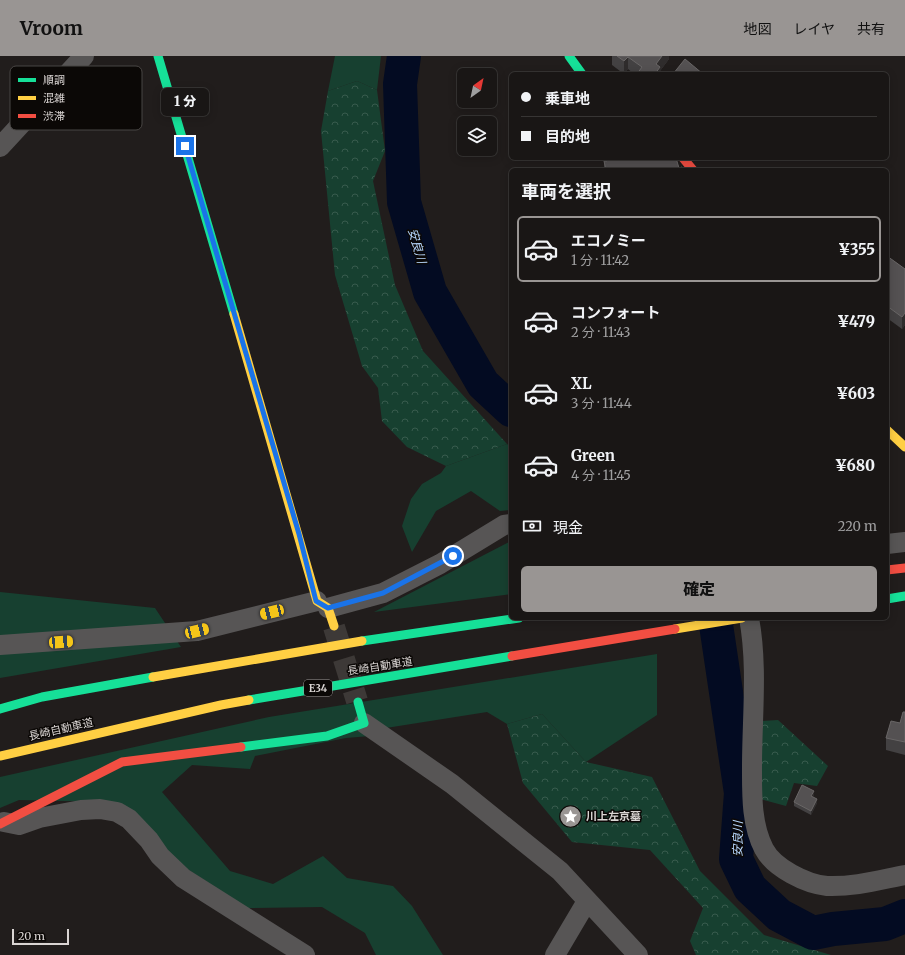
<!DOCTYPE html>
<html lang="ja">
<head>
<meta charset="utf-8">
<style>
	body { margin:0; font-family:Merriweather,"Noto Sans JP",serif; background:#262322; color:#f1f3f6; height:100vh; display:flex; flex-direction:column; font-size:15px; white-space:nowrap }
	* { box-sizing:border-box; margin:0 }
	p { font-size:13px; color:#9f9fa0 }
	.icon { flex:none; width:22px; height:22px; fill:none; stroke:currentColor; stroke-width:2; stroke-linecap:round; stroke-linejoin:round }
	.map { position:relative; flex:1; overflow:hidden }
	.details { position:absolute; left:509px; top:112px; width:380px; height:452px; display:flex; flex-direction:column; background:#191615; border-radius:6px; box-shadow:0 2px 10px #0003,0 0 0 1px #373534 }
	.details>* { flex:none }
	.top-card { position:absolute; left:509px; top:16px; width:380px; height:88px; border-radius:6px; box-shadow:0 2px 10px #0003,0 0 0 1px #373534; display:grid; align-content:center; height:88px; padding:0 12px; background:#191615 }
	.needle { width:26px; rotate:33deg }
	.fabs { position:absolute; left:457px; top:12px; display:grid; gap:8px }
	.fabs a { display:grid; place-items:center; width:40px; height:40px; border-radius:6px; background:#191615; box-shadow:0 2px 10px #0003,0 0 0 1px #373534; font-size:20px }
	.scale { position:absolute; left:12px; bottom:10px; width:57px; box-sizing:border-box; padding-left:4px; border:2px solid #dad5d3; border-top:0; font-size:11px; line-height:14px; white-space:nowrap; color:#dad5d3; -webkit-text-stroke:3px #0b0806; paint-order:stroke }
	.end { position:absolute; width:18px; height:18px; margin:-9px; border:5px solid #1a73e8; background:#fff; box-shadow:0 0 0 2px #fff }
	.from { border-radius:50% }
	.bubble { position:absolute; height:28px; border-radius:6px; background:#191615; box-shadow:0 2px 10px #0003,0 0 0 1px #373534; font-size:13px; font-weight:800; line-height:28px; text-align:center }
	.car { position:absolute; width:12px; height:24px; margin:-12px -6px; border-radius:5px; box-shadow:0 0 3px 1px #0007; background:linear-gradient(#f5c518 24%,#345 0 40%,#f5c518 0 76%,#345 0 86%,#f5c518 0) }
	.top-card b { display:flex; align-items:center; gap:14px; height:38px; font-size:15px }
	.top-card b+b { border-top:1px solid #373534 }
	.top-card i { width:10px; height:10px; background:#f1f3f6 }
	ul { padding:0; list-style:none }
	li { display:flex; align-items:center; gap:12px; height:66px; margin:0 8px 6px; padding:0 4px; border:2px solid transparent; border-radius:6px }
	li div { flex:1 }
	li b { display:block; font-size:15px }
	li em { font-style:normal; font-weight:800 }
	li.on { border-color:#999593 }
	li>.icon { width:36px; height:36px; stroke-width:1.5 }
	h2 { padding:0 12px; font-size:18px; line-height:48px }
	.pay { display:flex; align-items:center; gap:10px; height:44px; padding:0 12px; font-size:15px }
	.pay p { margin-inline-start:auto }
	.button { display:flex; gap:8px; margin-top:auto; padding:8px 12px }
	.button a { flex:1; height:46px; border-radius:6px; background:#999593; color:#111; font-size:16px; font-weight:800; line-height:46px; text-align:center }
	header { display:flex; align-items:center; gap:24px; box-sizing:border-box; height:56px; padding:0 20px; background:#999593; color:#111 }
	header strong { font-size:19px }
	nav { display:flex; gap:22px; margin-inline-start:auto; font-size:14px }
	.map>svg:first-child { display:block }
	.green { fill:#174030 }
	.forest { fill:url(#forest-crowns) }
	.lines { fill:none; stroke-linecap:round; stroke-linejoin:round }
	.river { stroke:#030b22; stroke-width:34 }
	.secondary-tunnel { stroke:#3d3937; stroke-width:22; stroke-dasharray:22 11; stroke-linecap:butt }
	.street { stroke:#575555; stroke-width:20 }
	.fast { stroke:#16e098; stroke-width:9 }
	.slow { stroke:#ffcf43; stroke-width:9 }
	.jam { stroke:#f24e42; stroke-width:9 }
	.wall { fill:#434142 }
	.shaded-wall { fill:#2f2c2c }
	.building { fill:#545152; stroke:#696666 }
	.route { stroke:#1a73e8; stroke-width:5 }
	.labels { text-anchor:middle; stroke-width:3; stroke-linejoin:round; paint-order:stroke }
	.shield { fill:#0b0806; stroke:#9c9896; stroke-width:1 }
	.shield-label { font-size:10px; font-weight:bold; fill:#dad5d3 }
	.street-label { font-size:11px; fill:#dad5d3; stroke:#0b0806 }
	.poi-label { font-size:11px; font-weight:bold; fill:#dad5d3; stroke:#0b0806; text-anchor:start }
	.water-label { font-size:12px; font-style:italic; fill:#b6d6fd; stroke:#0b0806 }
	.key { fill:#0b0806; stroke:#494644; stroke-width:1 }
	.key-label { font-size:11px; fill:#dad5d3 }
</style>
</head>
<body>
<header>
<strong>Vroom</strong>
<nav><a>地図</a><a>レイヤ</a><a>共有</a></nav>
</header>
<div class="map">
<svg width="905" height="899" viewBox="0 0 905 899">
	<defs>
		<pattern id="forest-crowns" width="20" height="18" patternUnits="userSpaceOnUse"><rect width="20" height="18" fill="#174030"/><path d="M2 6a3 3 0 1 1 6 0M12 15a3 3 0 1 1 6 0" fill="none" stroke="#385b4d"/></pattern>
	</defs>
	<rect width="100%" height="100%" fill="#211d1c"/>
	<path class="green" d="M335 0H381L377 34 357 25 328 35Z
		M507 388 511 391V454L500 455 471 435 436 455 412 496 402 470 411 443 422 428 441 417 446 410Z
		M511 485V538L374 556Z
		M0 536 155 552 181 591 0 622Z
		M657 598V659L586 706 542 658 507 668 487 656 386 672 370 680 346 682 255 700 250 713 192 709 162 736 230 815 273 828 323 800 347 822 393 830 412 850 443 899H376L365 877 322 851 247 852 178 807 110 746 19 744 0 752V721L269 661Z"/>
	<path class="forest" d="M357 25 377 34 385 95 373 125 395 229 423 295 507 388 446 410 407 391 382 365 378 332 362 310 335 219 321 75 328 35Z
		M542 658 586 706 652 721 700 815 764 879 831 899H696L690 885 703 852 650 794 572 786 523 727 507 668Z
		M778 664 828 710 817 730 794 727 786 750 760 743 761 665Z"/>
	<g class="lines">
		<path class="river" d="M404 0 400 28 404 146 430 236 483 328 511 354
			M715 562 741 737 736 803 750 832 779 859 813 877 833 873 885 868 905 860"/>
		<path class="secondary-tunnel" d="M334 571 357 645"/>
		<path class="street" d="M0 91 84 0
			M887 488 905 486
			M328 552 383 537 440 508 504 469 511 468
			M749 562C758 610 752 661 752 710 752 737 751 768 764 793 774 812 806 828 827 830 854 831 879 824 905 819
			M0 589 197 575 317 545
			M364 667 452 728 560 815 638 899
			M4 766 19 769 39 762 81 754 100 753 117 756 129 763 149 784 160 800 183 822 305 899
			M555 899 587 845"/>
		<path class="fast" d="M158 0 234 258
			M569 0 582 18
			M887 543 905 540
			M362 585 519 562
			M249 644 512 600
			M0 653 42 641 153 621
			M241 691 327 680 364 667 358 646"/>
		<path class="slow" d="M234 258 317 545 328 552 334 570
			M887 374 905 391
			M675 573 742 562
			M153 621 362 585
			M0 700 221 649 249 644"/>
		<path class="jam" d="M683 102 693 114
			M887 514 905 512
			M512 600 675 573
			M0 768 122 706 241 691"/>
	</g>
	<path class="wall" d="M612 0H669V3L660 15V18H634L628 13 624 18 612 9Z
		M605 102H676L679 112 683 114H604V105H605Z
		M887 200 905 213V269L902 273 887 262Z
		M905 656V699L886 694V682L900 667Z
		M814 739 813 741 817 747 811 759 794 750V746Z"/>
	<path class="shaded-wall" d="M662 0H669V3L660 15V18H655L656 8Z
		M628 1V13L624 18V5Z
		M905 257V269L902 273V261Z
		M814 735V739L811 744V740Z
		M817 743V747L811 759V755Z"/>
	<path class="building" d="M617 0H662L656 8 660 11 655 18H637L642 11 628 1 624 5Z
		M685 3 703 18H673Z
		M607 102H676L679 112 682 111 683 114H606L604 105H607Z
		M887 200 905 213V257L902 261 887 250Z
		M903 656H905V686L886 682 891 665 900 667Z
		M802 729 814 735 811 740 817 743 811 755 794 746Z"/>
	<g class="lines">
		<path class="route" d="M185 90 299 478 316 545 328 552 383 537 453 500"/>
	</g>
	<defs>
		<symbol id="sight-disc" viewBox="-11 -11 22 22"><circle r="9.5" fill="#999593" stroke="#0b0806"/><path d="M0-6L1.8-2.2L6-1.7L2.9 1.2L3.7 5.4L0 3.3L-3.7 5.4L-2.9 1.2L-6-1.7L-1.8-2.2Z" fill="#fff"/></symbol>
	</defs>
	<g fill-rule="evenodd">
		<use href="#sight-disc" x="558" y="748" width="25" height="25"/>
	</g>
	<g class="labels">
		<rect class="shield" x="304" y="624" width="28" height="16" rx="3"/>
		<g class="shield-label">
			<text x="318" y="636">E34</text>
		</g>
		<g class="street-label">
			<text transform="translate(380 610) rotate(-9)" y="4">長崎自動車道</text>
			<text transform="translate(61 673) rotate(-13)" y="4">長崎自動車道</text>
		</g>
		<g class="poi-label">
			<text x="586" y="764">川上左京墓</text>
		</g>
		<g class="water-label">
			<text transform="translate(417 190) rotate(74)" y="4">安良川</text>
			<text transform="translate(738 783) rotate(-89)" y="4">安良川</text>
		</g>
	</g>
	<rect x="10" y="10" width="132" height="64" rx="6" class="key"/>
	<rect x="18" y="22" width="18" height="4" fill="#16e098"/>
	<rect x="18" y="40" width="18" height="4" fill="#ffcf43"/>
	<rect x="18" y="58" width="18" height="4" fill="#f24e42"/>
	<g class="key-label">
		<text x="43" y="28">順調</text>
		<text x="43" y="46">混雑</text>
		<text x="43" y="64">渋滞</text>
	</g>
</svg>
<div class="fabs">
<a><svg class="needle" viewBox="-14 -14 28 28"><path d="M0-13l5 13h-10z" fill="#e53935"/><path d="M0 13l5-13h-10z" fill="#9f9fa0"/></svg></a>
<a><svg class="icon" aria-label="layers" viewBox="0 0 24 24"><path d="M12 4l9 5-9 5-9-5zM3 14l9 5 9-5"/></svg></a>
</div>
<div class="scale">20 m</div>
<i class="end from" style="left:453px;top:500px"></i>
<i class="end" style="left:185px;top:90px"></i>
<div class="bubble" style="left:161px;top:32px;width:48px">1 分</div>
<i class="car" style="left:272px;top:556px;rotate:256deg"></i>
<i class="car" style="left:197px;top:575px;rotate:76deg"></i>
<i class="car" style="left:61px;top:586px;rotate:86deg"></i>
<div class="top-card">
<b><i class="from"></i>乗車地</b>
<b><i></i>目的地</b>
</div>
<section class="details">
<h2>車両を選択</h2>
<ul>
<li class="on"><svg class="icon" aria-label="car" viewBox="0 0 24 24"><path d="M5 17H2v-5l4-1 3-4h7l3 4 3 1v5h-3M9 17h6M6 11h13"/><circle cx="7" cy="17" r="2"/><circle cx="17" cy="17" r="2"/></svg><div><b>エコノミー</b><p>1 分 · 11:42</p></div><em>¥355</em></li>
<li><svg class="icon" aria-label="car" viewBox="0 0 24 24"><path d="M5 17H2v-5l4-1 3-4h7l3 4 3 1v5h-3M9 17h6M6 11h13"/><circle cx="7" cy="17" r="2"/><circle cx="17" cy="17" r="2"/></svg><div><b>コンフォート</b><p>2 分 · 11:43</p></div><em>¥479</em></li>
<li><svg class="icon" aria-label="car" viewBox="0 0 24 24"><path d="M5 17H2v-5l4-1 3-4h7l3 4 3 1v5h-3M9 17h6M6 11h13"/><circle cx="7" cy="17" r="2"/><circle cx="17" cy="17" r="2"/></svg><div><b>XL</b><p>3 分 · 11:44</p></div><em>¥603</em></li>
<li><svg class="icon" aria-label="car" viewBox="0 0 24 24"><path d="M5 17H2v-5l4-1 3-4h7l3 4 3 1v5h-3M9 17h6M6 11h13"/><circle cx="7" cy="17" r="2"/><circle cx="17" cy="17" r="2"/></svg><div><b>Green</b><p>4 分 · 11:45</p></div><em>¥680</em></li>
</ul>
<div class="pay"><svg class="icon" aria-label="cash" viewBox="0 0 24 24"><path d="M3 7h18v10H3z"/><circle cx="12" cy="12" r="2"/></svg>現金<p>220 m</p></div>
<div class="button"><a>確定</a></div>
</section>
</div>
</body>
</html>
